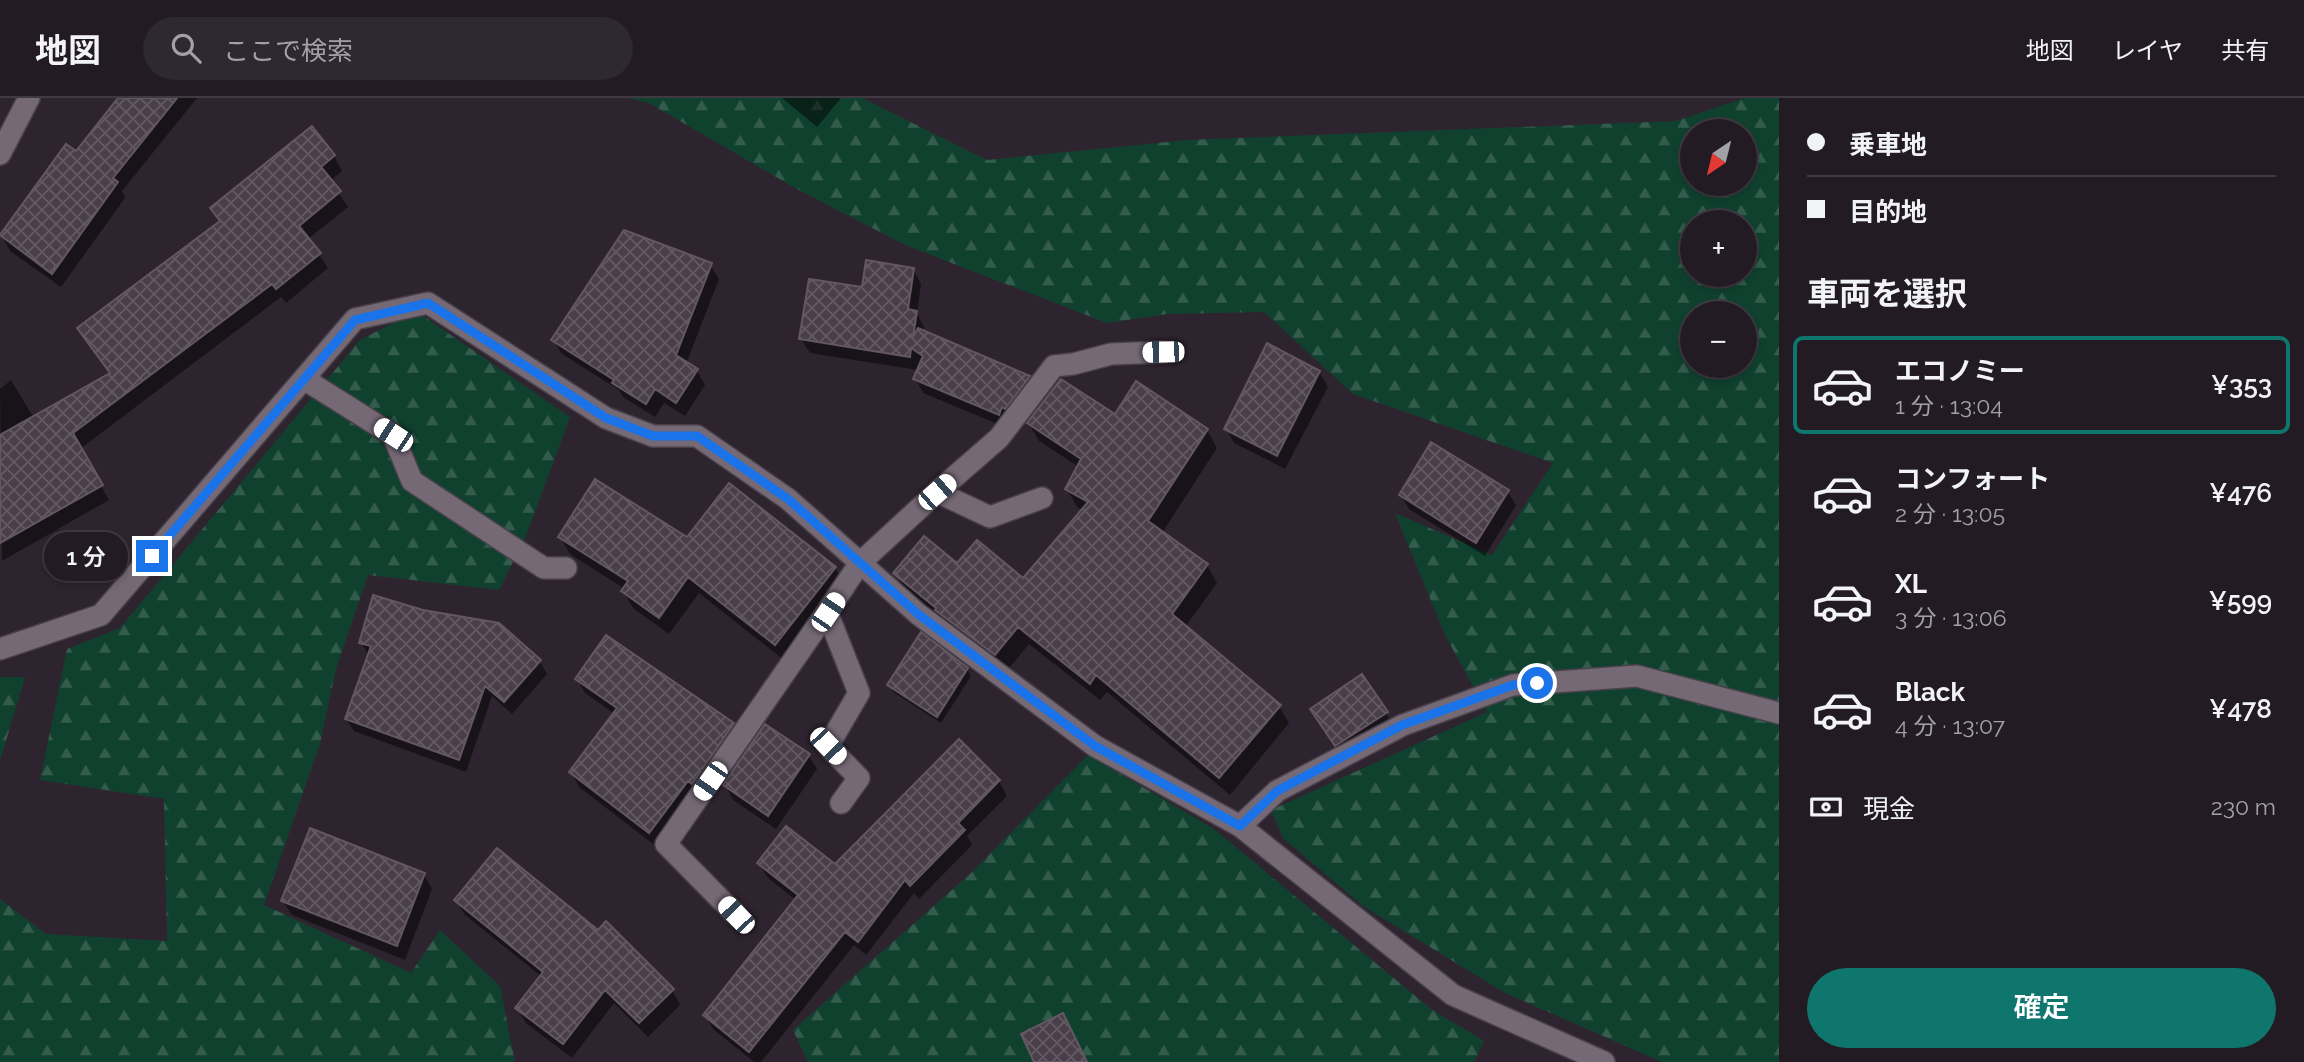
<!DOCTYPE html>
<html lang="ja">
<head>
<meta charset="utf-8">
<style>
	body { margin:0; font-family:Raleway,"Noto Sans JP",sans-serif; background:#2e2830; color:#f1f3f6; height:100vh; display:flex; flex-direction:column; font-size:26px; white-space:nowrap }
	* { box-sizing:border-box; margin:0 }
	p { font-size:23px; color:#a2a1a6 }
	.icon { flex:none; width:38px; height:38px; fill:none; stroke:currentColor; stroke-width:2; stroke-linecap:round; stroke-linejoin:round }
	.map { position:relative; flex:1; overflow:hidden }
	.sheet { display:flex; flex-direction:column; background:#221b23; width:525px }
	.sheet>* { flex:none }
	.top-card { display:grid; align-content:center; height:154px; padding:0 28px; background:#221b23 }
	.needle { width:46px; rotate:215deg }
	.buttons { position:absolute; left:1680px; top:21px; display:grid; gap:14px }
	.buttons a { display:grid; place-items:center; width:77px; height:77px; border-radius:50%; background:#221b23; box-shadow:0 4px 10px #0003,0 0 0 2px #3f3941; font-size:35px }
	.end { position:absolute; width:32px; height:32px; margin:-16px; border:9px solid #1a73e8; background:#fff; box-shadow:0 0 0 4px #fff }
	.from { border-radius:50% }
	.bubble { position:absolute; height:49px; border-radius:24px; background:#221b23; box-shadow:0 4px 10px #0003,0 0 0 2px #3f3941; font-size:23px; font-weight:600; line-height:49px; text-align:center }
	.car { position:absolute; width:21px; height:42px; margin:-21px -10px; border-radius:9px; box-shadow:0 0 5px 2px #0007; background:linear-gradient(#fff 24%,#345 0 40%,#fff 0 76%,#345 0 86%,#fff 0) }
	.top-card b { display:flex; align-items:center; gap:24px; height:66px; font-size:26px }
	.top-card b+b { border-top:2px solid #3f3941 }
	.top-card i { width:18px; height:18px; background:#f1f3f6 }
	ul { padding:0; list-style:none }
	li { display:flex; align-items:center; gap:21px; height:98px; margin:0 14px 10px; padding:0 14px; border:4px solid transparent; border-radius:10px }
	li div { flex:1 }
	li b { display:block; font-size:26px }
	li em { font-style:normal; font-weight:600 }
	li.current { border-color:#0f766e }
	li>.icon { width:63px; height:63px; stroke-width:1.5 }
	h2 { padding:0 28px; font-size:32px; line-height:84px }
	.pay { display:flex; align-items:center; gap:18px; height:77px; padding:0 28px; font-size:26px }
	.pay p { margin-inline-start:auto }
	.cta { display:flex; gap:14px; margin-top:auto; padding:14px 28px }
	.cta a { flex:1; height:80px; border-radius:42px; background:#0f766e; color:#fff; font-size:28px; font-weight:600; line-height:80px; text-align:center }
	header { display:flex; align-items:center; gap:42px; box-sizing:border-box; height:98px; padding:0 35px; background:#221b23; border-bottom:2px solid #3f3941 }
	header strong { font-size:33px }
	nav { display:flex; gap:38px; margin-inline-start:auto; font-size:24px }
	.search { width:490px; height:63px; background:#2e2830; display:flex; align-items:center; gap:18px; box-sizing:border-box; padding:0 24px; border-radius:38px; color:#a2a1a6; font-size:26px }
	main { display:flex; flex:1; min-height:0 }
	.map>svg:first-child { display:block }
	.forest { fill:url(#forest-firs); fill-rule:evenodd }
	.shadow { fill:#0007 }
	.building { fill:url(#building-cross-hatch); stroke:#625763; stroke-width:2 }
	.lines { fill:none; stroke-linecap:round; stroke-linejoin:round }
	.minor-casing { stroke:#49414a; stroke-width:24 }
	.minor { stroke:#756976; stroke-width:21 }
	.route { stroke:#1a73e8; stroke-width:9 }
</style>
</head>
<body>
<header>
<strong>地図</strong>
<div class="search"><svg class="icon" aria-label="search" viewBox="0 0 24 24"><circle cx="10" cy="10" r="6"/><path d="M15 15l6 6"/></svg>ここで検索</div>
<nav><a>地図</a><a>レイヤ</a><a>共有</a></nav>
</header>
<main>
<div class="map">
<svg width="1779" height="964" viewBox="0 0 1779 964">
	<defs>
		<pattern id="forest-firs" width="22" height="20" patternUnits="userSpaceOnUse" patternTransform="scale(1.75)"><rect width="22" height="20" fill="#10412f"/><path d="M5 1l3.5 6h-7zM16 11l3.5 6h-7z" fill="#335c4d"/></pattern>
		<pattern id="building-cross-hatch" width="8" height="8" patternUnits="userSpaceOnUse" patternTransform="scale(1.75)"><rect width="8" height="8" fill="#493e49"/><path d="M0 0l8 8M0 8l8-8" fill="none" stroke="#635a63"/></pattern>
	</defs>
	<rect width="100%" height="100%" fill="#2e242f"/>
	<path class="forest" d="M628 0H862L987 62 1187 42 1676 23 1744 0H1779V964H1662L1505 895 1363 808 1283 740 1271 712 1487 614 1445 537 1395 415 1492 457 1553 365 1353 296 1264 214 1167 216 1107 225 905 147 795 90 649 5ZM1692 33H1745V86H1692ZM1692 124H1745V177H1692ZM1692 215H1745V268H1692Z
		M416 213 570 319 526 438 499 492 368 477 336 571 320 646 264 807 411 875 440 832 500 888 515 964H0V801L46 836 167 843 164 701 40 682 67 551 120 530 360 242Z
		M0 579H25L0 663Z
		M1088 657 1214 731 1431 911 1484 943 1474 964H808L793 932 970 776Z"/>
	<path class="shadow" d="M120 0H197L122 93 125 100 61 189 10 153 2 138 66 48 76 56Z
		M782 0H841L817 29Z
		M334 58 342 73 330 83 348 109 308 141 328 170 286 205 281 199 80 351 109 402 2 463 0 291 11 282 34 320 111 276 79 231 221 125 212 111Z
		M710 167 719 181 686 266 697 273 705 287 685 318 664 305 655 319 623 299 619 292 562 256 553 242Z
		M913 171 921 186 917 216 924 229 923 234 1029 279 1037 293 1007 330 923 295 915 280 918 272 810 255 801 241 864 191Z
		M1319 274 1328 289 1285 371 1234 345 1226 331Z
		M1115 319 1207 332 1217 350 1162 435 1207 467 1217 485 1185 529 1279 608 1289 625 1230 697 1107 594 1100 602 1029 546 1006 574 906 493 895 475 958 468 1023 482 1083 412 1077 409 1067 391 1079 369 1039 343 1029 326Z
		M1507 393 1516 407 1485 458 1409 411 1401 397Z
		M560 439 687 441 835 470 845 487 785 563 699 495 669 536 633 510 623 493 625 491 570 456Z
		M422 513 498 526 540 564 547 576 512 616 492 598 466 674 354 633 346 621 369 558 361 544Z
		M967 571 971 578 941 625 893 594 889 587Z
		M1362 579 1395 629 1344 661 1321 626Z
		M577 581 733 626 741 640 657 749 579 689 571 674 615 616 585 595Z
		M959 644 999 683 1007 698 967 738 972 747 919 801 914 795 866 857 854 847 761 964H754L713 931 705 917 796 802 768 780 759 766 835 768Z
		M808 657 817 671 776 731 733 702 725 687Z
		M424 777 432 791 405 862 292 817 283 803Z
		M456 803 598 834 672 892 680 907 648 939 614 905 572 960 526 925 517 910 542 879 465 817Z"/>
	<path class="building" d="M118 0H177L113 80 118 84 52 176 0 137 66 46 76 53Z
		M312 28 335 57 321 69 341 93 299 128 321 155 276 191 272 186 73 335 103 387 0 445V337L110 275 77 230 220 123 210 110Z
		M624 132 712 165 676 257 698 271 676 305 655 291 646 306 612 285 614 282 551 242Z
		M866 162 914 170 908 211 917 213 913 239 918 230 1030 278 1005 311 1002 309 999 317 913 281 923 258 911 250 910 259 799 241 809 181 862 189Z
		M1267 245 1320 273 1277 358 1224 331Z
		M1061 281 1115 316 1136 283 1208 331 1148 423 1208 466 1172 516 1281 607 1219 680 1096 577 1090 586 1018 529 995 557 935 512 936 510 893 475 924 438 957 465 977 442 1023 480 1088 404 1065 391 1081 361 1027 325Z
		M1431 344 1509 392 1476 445 1399 397Z
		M595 381 687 439 729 385 836 469 775 547 688 479 659 520 621 493 628 483 558 439Z
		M373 497 423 512 499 525 541 562 504 604 485 588 459 662 345 621 371 548 359 545Z
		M921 534 968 570 937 619 887 587Z
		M606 537 734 625 692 686 688 683 649 735 569 674 617 610 575 581Z
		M1362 576 1388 614 1335 648 1310 611Z
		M765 626 810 656 768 718 723 687Z
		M959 641 1000 682 958 725 965 732 910 788 905 782 858 844 845 834 749 954 703 917 798 797 757 765 786 728 835 766Z
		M310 730 425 775 397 848 281 803Z
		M497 750 598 832 606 823 674 891 639 925 605 892 563 946 515 910 543 874 454 802Z
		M1063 915 1087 964H1034L1021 936Z"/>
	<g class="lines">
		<defs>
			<path id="minor" d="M0 56 29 0
				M304 281 393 337 412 383 544 470H566
				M937 394 999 340 1054 268 1073 266 1111 256 1163 254
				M0 551 101 517 355 221 428 205 606 320 653 338H697L788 401 918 516 1095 648 1240 728 1453 897 1604 964
				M841 705 859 680 828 648 859 595 827 514 860 465 937 394 990 419 1042 400
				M1240 728 1277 693 1403 627 1513 587 1637 578 1779 615
				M736 817 666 746 827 514"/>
		</defs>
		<use href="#minor" class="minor-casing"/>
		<use href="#minor" class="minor"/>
	</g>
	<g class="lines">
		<path class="route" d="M152 458 355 222 428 205 606 320 653 338H697L788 401 918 516 1095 648 1240 728 1277 693 1402 627 1513 587 1537 585"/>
	</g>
</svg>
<div class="buttons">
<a><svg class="needle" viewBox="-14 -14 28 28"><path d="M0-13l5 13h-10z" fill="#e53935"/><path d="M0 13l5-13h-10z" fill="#a2a1a6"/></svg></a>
<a>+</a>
<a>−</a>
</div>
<i class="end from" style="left:1537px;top:585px"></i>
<i class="end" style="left:152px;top:458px"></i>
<div class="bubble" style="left:44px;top:434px;width:84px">1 分</div>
<i class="car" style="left:1163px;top:254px;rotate:269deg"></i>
<i class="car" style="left:393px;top:337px;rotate:303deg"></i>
<i class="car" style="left:937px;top:394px;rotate:49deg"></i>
<i class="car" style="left:828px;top:514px;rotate:34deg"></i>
<i class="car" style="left:828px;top:648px;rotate:136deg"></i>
<i class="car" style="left:710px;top:683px;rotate:215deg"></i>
<i class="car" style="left:736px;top:817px;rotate:316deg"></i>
</div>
<section class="sheet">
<div class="top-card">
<b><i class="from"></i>乗車地</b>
<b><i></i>目的地</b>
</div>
<h2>車両を選択</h2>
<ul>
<li class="current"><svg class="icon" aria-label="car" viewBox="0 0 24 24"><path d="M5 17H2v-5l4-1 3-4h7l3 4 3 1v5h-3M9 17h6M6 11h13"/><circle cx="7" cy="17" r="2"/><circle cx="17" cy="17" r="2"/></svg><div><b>エコノミー</b><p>1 分 · 13:04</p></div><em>¥353</em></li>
<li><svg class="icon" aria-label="car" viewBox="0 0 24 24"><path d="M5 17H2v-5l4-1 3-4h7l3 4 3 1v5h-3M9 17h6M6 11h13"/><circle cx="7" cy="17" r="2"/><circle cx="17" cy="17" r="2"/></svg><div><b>コンフォート</b><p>2 分 · 13:05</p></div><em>¥476</em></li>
<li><svg class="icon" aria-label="car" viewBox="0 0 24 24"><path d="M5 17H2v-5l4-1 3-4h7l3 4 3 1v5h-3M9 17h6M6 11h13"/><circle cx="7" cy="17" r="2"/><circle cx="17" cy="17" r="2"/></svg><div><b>XL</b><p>3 分 · 13:06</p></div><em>¥599</em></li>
<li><svg class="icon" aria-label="car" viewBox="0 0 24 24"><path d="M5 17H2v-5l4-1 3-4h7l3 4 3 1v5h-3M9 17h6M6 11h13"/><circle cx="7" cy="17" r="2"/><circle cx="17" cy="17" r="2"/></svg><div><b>Black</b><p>4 分 · 13:07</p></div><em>¥478</em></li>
</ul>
<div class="pay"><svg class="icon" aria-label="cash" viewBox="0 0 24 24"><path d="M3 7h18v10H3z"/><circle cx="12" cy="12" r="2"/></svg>現金<p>230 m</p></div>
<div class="cta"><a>確定</a></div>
</section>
</main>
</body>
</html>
